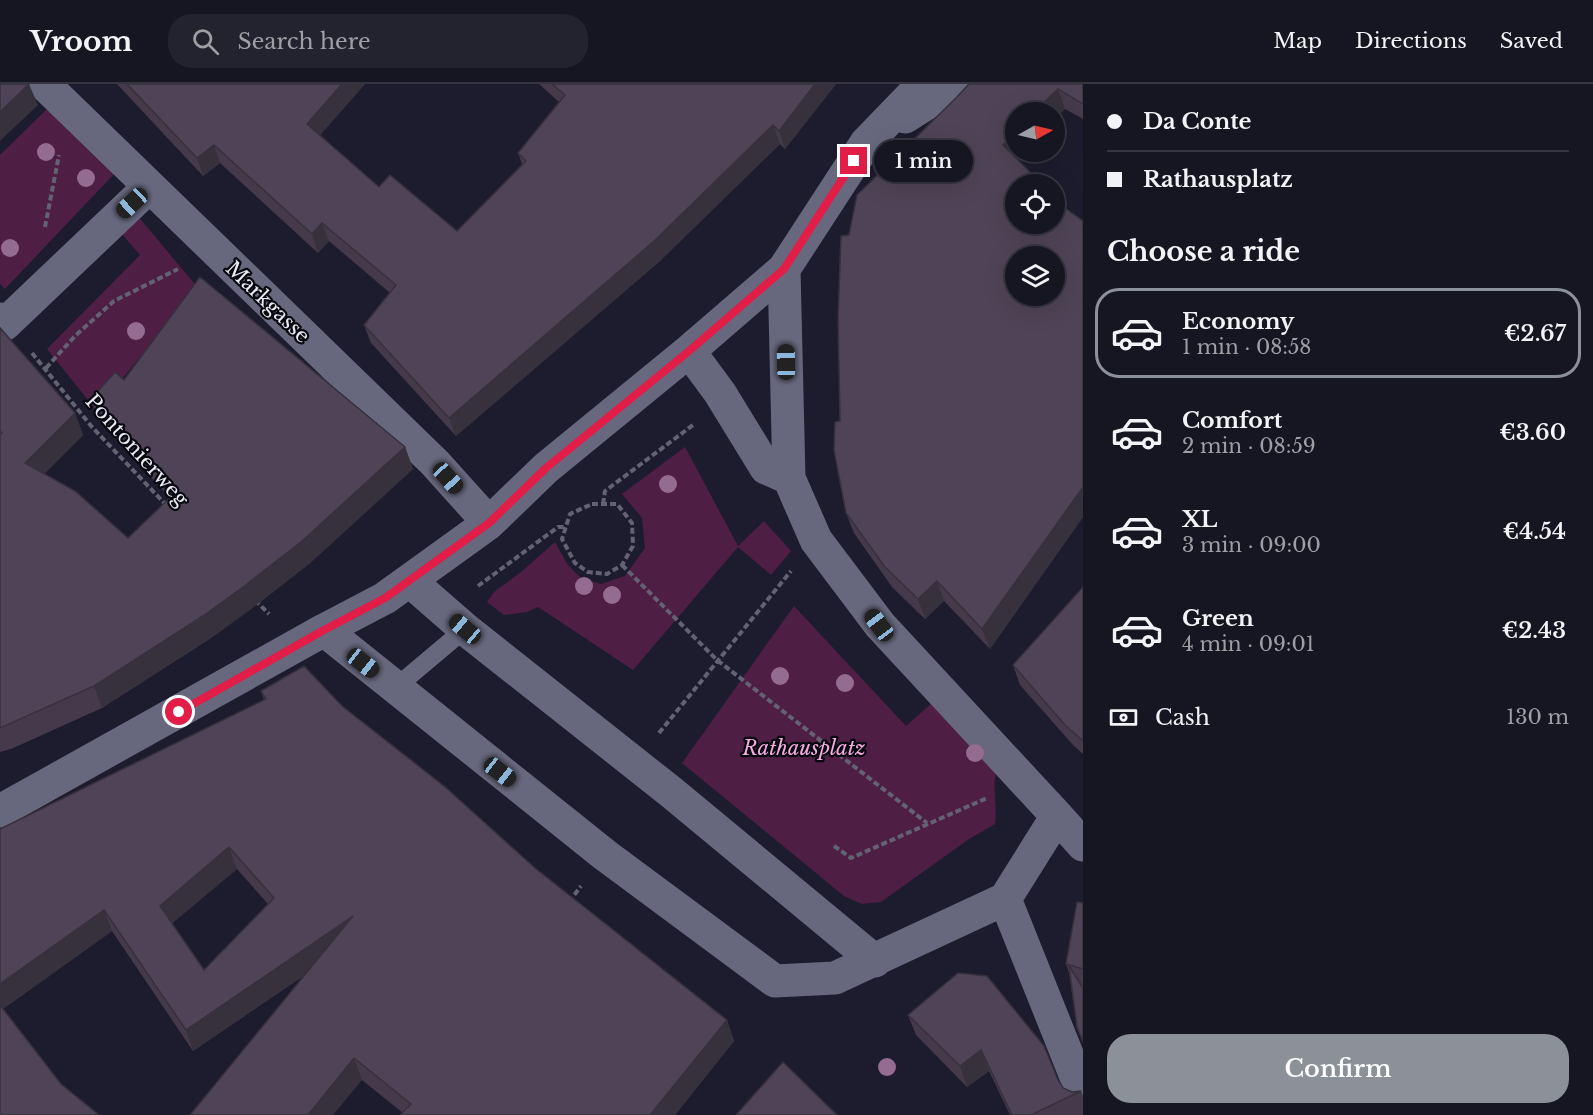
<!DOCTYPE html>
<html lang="en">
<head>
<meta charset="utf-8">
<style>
	body { margin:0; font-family:"Libre Baskerville",serif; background:#23222f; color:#f1f3f6; height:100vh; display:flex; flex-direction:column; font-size:22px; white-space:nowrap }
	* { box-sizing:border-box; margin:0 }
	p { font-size:20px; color:#9e9fa5 }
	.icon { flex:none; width:33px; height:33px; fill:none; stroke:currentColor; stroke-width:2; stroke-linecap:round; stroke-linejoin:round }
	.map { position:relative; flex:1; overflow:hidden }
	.sheet { display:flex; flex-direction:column; background:#161522; width:510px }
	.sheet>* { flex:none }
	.guide { display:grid; align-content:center; height:132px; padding:0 24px; background:#161522 }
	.needle { width:39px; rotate:82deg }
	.fabs { position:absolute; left:1005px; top:18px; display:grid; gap:12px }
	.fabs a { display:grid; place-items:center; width:60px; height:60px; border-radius:50%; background:#161522; box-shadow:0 6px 24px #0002,0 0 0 2px #353440; font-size:30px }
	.end { position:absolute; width:27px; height:27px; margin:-14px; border:8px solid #e11d48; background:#fff; box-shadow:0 0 0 3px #fff }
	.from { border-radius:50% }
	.bubble { position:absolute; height:42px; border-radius:21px; background:#161522; box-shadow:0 6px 24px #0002,0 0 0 2px #353440; font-size:20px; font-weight:600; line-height:42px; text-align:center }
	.car { position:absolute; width:18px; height:36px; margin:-18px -9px; border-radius:8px; box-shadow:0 0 4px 2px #0007; background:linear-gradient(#222 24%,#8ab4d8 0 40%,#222 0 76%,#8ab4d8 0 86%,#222 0) }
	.guide b { display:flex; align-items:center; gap:21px; height:57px; font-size:22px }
	.guide b+b { border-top:2px solid #353440 }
	.guide i { width:15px; height:15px; background:#f1f3f6 }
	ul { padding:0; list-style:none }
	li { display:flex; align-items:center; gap:18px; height:90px; margin:0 12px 9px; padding:0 12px; border:3px solid transparent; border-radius:24px }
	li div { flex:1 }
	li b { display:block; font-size:22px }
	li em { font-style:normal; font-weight:600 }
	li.on { border-color:#8c9099 }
	li>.icon { width:54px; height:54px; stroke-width:1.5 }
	h2 { padding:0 24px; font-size:27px; line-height:72px }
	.pay { display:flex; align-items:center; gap:15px; height:66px; padding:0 24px; font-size:22px }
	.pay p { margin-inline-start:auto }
	.primary-button { display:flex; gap:12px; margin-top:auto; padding:12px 24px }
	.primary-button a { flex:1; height:69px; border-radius:24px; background:#8c9099; color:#fff; font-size:24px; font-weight:600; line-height:69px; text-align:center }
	header { display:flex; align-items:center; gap:36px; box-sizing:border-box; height:84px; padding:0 30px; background:#161522; border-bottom:2px solid #353440 }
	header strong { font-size:28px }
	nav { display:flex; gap:33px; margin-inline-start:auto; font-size:21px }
	.search { width:420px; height:54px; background:#23222f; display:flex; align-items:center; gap:15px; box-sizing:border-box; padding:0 21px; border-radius:24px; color:#9e9fa5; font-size:22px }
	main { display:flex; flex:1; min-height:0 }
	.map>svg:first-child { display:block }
	.green { fill:#4f1e44 }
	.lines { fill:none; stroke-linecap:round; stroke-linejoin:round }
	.path { stroke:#626272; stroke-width:4; stroke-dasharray:6 3; stroke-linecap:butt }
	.service { stroke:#67677d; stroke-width:18 }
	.minor { stroke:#67677d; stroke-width:33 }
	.tree { fill:#946b91 }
	.wall { fill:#443a4b; fill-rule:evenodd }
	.shaded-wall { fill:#37303d }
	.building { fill:#4f4457; stroke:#37303d; stroke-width:1.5; fill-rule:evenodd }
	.route { stroke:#e11d48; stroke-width:8 }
	.labels { text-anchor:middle; stroke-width:4.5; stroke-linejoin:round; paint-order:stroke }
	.street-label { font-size:20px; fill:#ebebf8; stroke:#08080f }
	.park-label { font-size:20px; font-style:italic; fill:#f6abe2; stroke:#08080f }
</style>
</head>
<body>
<header>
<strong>Vroom</strong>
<div class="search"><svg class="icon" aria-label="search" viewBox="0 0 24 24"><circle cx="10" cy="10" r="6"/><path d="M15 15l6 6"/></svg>Search here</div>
<nav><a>Map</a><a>Directions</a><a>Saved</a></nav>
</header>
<main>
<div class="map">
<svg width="1083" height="1031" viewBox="0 0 1083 1031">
	<rect width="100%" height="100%" fill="#1d1c2e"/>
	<path class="green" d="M49 23 114 90 5 205 0 200V71Z
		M137 131 198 204 96 326 47 265 140 171 119 147Z
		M685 363 738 462 764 437 791 467 771 491 738 463 633 586 538 523 527 528 504 531 487 518 494 508 521 488 555 458 567 480 581 494 601 500 625 492 645 464 642 434 622 410Z
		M794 522 906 642 932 619 997 685C991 703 998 721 995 740L969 755 881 818 862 820 844 812 682 679Z"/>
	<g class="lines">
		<path class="path" d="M45 143 59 71
			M32 269 92 343 168 423
			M46 284 75 252 114 217 178 185
			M592 420H617L632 439 633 462 622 481 607 490 588 488 575 479 562 455 570 430Z
			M603 420 605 407 693 341
			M622 481 717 576 927 739
			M478 502 558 443H566
			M255 516 269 530
			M659 649 791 487
			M834 762 851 774 987 714
			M569 818 581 802"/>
		<path class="service" d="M395 604 465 545"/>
		<path class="minor" d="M44 0 435 379 489 439
			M905 33 957 0
			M0 235 5 240 149 103
			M689 267 720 309 766 384 789 394
			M410 497 465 545 671 708 875 877
			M324 546 605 771 775 897 835 894 1005 815 1057 732 880 541 816 456 789 394 784 185
			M0 727 324 546 385 514 489 439 546 384 689 267 784 185 866 59 923 0
			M1057 732 1083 761
			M1005 815 1083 1010"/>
	</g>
	<g class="tree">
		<circle cx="46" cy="68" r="9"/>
		<circle cx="86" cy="94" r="9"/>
		<circle cx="10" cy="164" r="9"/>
		<circle cx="136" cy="247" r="9"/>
		<circle cx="668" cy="400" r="9"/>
		<circle cx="584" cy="502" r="9"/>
		<circle cx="612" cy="511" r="9"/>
		<circle cx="780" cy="592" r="9"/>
		<circle cx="845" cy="599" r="9"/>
		<circle cx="975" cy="669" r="9"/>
		<circle cx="887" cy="983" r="9"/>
	</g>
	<path class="wall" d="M117 0H365L320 51 379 103 457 147 522 80 518 69 559 18 539 0H836L785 65 780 60 660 177 456 352 371 259 364 241 390 209 329 157 318 169 220 79 203 92Z
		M1083 0V35L1065 25 1016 68H1023L1016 74 1065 124 1083 137V433L990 565 944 517 925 535 892 503 854 449 846 429 840 337 849 151 956 14Z
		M0 244 75 329 83 351 44 390 128 454 170 414 99 336 91 315 124 296 405 363 413 385 309 480 251 525 211 554 102 624 11 665 0 668Z
		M1083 503V670L1073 661 1020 601 1013 581Z
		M261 607 342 622 535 784 727 936 734 957 675 1031H400L403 1029 362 996 305 891 193 967 112 847 3 925 0 1031V745L264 616ZM237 785 268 820 204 886 172 839Z
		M1083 819V959L1077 943 1069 889 1066 880Z
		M908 931 1058 996 1063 1004 1072 1008 1081 1007 1083 1012V1031H1010L989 987 967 1003 916 951Z"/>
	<path class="shaded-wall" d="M29 0 38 21 0 57V28Z
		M342 0H365L314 58 307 40Z
		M815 0H836L785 65 779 47Z
		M1058 5 1065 25 1054 35V28H1034Z
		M773 41 780 60 660 177 456 352 449 334Z
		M1016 48V68H1023L1010 81 1003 61Z
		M214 61 220 79 203 92 197 74Z
		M322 139 329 157 318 169 312 150Z
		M75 329 83 351 33 401 25 379Z
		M405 363 413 385 309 480 251 525 211 554 102 624 94 602Z
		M1083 403V433L990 565 982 545Z
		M937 497 944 517 925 535 918 515Z
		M229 763 237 785 168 843 160 822Z
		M104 826 112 847 0 927V900Z
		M353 832 360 853 193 967 186 946Z
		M727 936 734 957 675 1031H650Z
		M981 966 989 987 967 1003 960 982Z
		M354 974 362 996 333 1031H308Z"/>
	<path class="building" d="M0 0H29L0 28Z
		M127 0H342L307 40 379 103 390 91 457 147 526 77 518 69 565 11 552 0H815L779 47 773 41 653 158 449 334 364 241 396 201 322 139 312 150 214 61 197 74Z
		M969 0H1083V20L1058 5 1034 28H1016V48L1003 61 1042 100H1016V140H1054V113L1065 124 1083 137V403L982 545 937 497 918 515 885 483 846 429 834 366 835 338 840 337 838 234 841 152 849 151 857 111 956 14ZM1016 172H1054V212H1016Z
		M200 193 405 363 301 458 243 503 203 532 94 602 0 644V351L2 349 0 347V244L75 329 25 379 75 407 128 454 177 407 91 315 115 288 124 296Z
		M1083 503V657L1065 641 1013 581Z
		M304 582 342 622 444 702 535 784 727 936 650 1031H400L411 1020 354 974 308 1031H190L353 832 186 946 104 826 0 900V745L266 615 261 607ZM229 763 274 814 204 886 160 822Z
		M1077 818 1083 819V885L1066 880Z
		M1069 882 1083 904V958L1077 943Z
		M958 889 987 892 1044 962 1058 996 1063 1004 1072 1008 1081 1007 1031 1031H1012L981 966 960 982 908 931Z
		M0 921 61 1000 99 1031H0Z
		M783 978 837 1031H736Z"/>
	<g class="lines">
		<path class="route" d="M179 628 324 546 385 514 489 439 546 384 689 267 784 185 854 77"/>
	</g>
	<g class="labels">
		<g class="street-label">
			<text transform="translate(268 218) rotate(44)" y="7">Markgasse</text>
			<text transform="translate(137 366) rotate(48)" y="7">Pontonierweg</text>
		</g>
		<g class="park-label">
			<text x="804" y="671">Rathausplatz</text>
		</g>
	</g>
</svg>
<div class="fabs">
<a><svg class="needle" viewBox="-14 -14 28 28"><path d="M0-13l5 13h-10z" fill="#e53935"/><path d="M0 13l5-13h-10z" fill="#9e9fa5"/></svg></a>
<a><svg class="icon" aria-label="locate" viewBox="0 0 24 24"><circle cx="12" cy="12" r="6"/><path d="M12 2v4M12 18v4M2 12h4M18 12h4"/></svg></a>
<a><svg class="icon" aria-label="layers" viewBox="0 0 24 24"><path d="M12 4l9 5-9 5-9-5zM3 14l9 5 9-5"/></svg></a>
</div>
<i class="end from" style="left:179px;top:628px"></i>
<i class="end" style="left:854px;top:77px"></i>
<div class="bubble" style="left:874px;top:56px;width:99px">1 min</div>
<i class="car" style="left:132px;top:119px;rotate:227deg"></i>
<i class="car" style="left:786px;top:278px;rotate:359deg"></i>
<i class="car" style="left:448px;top:394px;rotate:138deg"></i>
<i class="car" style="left:879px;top:541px;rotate:323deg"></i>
<i class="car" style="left:465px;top:545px;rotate:310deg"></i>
<i class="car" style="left:363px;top:579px;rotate:128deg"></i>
<i class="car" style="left:500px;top:688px;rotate:128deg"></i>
</div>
<section class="sheet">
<div class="guide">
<b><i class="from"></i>Da Conte</b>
<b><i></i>Rathausplatz</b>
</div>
<h2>Choose a ride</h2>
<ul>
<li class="on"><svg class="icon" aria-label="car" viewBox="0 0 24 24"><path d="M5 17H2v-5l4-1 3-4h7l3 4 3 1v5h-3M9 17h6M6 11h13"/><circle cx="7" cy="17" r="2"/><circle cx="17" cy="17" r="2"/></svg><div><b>Economy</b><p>1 min · 08:58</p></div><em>€2.67</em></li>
<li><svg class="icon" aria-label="car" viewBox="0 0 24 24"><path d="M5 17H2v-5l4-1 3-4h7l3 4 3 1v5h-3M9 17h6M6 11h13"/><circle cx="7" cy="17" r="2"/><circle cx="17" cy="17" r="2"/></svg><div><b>Comfort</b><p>2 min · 08:59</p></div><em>€3.60</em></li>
<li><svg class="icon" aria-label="car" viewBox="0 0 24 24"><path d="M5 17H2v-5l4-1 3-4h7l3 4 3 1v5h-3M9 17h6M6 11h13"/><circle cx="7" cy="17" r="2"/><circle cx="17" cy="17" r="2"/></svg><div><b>XL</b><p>3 min · 09:00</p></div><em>€4.54</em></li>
<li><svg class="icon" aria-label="car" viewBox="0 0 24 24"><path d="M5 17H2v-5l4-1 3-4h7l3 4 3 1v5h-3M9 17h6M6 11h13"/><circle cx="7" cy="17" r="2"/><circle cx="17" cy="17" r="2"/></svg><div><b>Green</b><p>4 min · 09:01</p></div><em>€2.43</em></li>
</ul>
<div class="pay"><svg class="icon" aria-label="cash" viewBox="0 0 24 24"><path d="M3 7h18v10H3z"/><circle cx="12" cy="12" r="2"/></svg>Cash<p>130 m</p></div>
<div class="primary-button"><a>Confirm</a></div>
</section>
</main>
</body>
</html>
